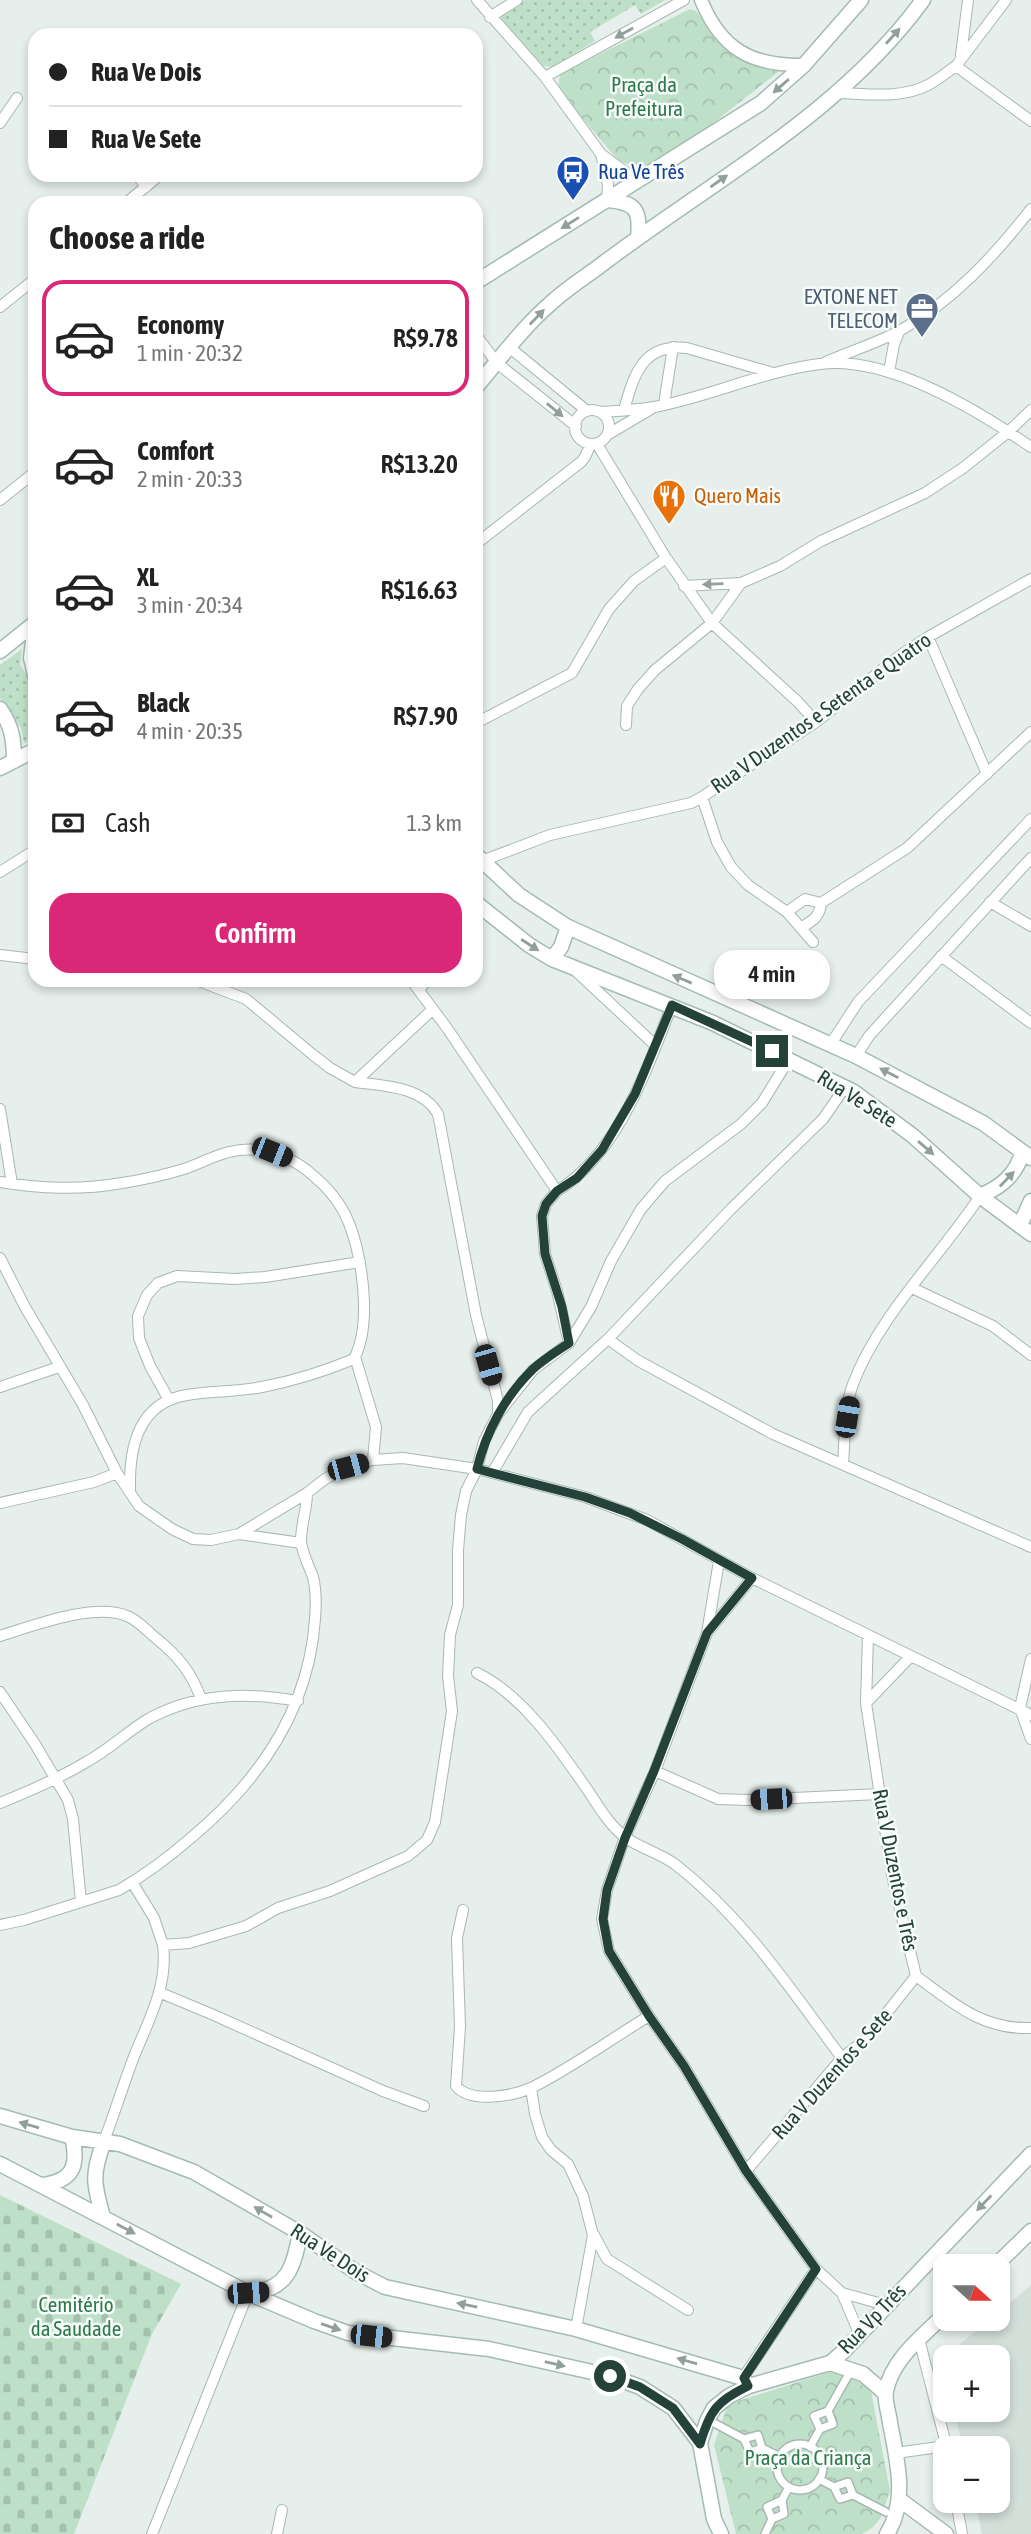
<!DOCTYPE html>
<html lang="en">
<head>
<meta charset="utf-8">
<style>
	body { margin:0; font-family:"Asap Condensed",sans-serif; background:#f2f2f2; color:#222; height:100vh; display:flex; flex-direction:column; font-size:26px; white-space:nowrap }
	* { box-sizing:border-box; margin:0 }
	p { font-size:23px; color:#767676 }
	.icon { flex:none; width:38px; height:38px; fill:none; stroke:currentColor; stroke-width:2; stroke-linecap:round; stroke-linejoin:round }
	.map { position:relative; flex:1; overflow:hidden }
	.panel { position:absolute; left:28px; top:196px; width:455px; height:791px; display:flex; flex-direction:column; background:#fff; border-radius:21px; box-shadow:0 4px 10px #0003 }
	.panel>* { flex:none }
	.banner { position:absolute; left:28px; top:28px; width:455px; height:154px; border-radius:21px; box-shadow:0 4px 10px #0003; display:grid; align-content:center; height:154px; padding:0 21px; background:#fff }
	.needle { width:46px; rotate:111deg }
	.fabs { position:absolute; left:933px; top:2254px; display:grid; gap:14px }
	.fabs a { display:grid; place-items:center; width:77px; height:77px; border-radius:14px; background:#fff; box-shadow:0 4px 10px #0003; font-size:35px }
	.end { position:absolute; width:32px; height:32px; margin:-16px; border:9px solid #24423a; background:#fff; box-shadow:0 0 0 4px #fff }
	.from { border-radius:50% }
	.bubble { position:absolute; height:49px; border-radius:21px; background:#fff; box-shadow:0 4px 10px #0003; font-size:23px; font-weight:600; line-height:49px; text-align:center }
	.car { position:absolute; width:21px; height:42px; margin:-21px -10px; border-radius:9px; box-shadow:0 0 5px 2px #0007; background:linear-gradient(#222 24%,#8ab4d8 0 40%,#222 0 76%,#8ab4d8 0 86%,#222 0) }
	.banner b { display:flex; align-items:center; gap:24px; height:66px; font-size:26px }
	.banner b+b { border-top:2px solid #e0e0e0 }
	.banner i { width:18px; height:18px; background:#222 }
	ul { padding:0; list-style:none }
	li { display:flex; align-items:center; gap:21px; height:116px; margin:0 14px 10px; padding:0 7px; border:4px solid transparent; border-radius:21px }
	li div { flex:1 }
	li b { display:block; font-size:26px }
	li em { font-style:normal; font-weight:600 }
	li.active { border-color:#db2777 }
	li>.icon { width:63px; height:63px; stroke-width:1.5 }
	h2 { padding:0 21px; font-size:32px; line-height:84px }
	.pay { display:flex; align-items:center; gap:18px; height:77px; padding:0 21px; font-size:26px }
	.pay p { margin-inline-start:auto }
	.primary-button { display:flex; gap:14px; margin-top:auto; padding:14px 21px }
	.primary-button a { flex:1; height:80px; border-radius:21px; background:#db2777; color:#fff; font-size:28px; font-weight:600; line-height:80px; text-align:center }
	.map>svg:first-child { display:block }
	.built { fill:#d4dfda }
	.grass { fill:url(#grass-dots) }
	.forest { fill:url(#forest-crowns) }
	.cemetery { fill:url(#cemetery-stones) }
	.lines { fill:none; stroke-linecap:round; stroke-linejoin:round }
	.pedestrian-casing { stroke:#a8b8b2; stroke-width:10 }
	.minor-casing { stroke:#a8b8b2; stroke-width:12 }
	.tertiary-casing { stroke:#a8b8b2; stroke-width:15 }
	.secondary-casing { stroke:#a4bbb3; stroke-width:17 }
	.pedestrian { stroke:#fff; stroke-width:7 }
	.minor { stroke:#fff; stroke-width:10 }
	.tertiary { stroke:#fff; stroke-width:12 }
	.secondary { stroke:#fff; stroke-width:14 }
	.oneway { fill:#92a09c }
	.route { stroke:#24423a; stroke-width:9 }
	.labels { text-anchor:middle; stroke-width:5; stroke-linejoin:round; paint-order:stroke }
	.park-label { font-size:21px; fill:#2d7a4b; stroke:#f7fbf9 }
	.transit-label { font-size:21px; fill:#164399; stroke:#f7fbf9; text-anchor:start }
	.service-label { font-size:21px; fill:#4e5e75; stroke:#f7fbf9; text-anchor:end }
	.food-label { font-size:21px; fill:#c56008; stroke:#f7fbf9; text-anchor:start }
	.street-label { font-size:21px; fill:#24423a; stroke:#f7fbf9 }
</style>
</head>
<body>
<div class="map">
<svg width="1031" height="2534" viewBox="0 0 1031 2534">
	<defs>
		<pattern id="grass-dots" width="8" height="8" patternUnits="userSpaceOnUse" patternTransform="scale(1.75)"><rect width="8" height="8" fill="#bfe0c8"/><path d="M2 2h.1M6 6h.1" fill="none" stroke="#a4c1ad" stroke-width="1.8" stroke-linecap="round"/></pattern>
		<pattern id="forest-crowns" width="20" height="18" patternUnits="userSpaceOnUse" patternTransform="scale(1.75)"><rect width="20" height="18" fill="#bfe0c8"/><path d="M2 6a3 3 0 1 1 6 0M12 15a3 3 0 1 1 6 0" fill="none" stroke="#a4c1ad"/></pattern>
		<pattern id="cemetery-stones" width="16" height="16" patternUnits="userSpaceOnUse" patternTransform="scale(1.75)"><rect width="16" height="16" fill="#bfe0c8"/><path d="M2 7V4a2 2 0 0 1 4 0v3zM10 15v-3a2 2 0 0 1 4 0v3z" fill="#a4c1ad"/></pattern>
	</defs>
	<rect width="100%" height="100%" fill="#e6efeb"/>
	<path class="built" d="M1031 2285V2534H982L975 2501H998V2448H963L954 2410H998V2357H945V2368L943 2358 990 2319H998V2313Z"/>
	<path class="grass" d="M525 0H665L641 14 635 5 590 32 595 41 552 67 544 66 502 23 501 16Z
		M22 649 20 665 35 688V738L24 743 21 728 0 698V665Z"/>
	<path class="forest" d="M690 9 696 11 720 42 782 69 708 127 641 168 619 161 561 93 558 88 560 74Z
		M833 2371 848 2375 871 2391 890 2491 880 2519 872 2528 862 2534H736L714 2445 727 2407 732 2403Z"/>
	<path class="cemetery" d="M0 2195 181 2284 152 2334 74 2534H0Z"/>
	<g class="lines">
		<defs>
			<path id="pedestrian" d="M828 2411 833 2424 820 2429 814 2416Z
				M828 2411 850 2372
				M716 2424 744 2439 750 2452 762 2448 780 2457
				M744 2439 758 2435 762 2448
				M777 2467a23 23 0 1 1 46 0a23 23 0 1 1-46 0Z
				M810 2447 820 2429
				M819 2479 834 2487 840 2499 853 2495
				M834 2487 848 2482 853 2495 886 2512
				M772 2519 767 2507 782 2500
				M765 2534 772 2519 784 2514 782 2500 789 2487"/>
			<path id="minor" d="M477 0 545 77 601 154 628 174 643 178
				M490 17 517 0
				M961 55 968 0
				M956 66 1006 0
				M545 77 684 0
				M839 93C869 94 901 99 928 85 938 80 947 72 956 66L1031 121
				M0 123 17 98
				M601 154 608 185 607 200
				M137 175 146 187
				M126 203 160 175
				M0 307 35 279
				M476 335 497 363 576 426
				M509 347 587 411
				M826 362C850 351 878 343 901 330 953 301 995 255 1031 209
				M889 372 894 344 900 330
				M664 404 673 347
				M624 410C634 374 643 343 687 348L773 373
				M575 427a17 17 0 1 1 34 0a17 17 0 1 1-34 0Z
				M600 412C618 411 636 410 654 407 709 397 763 371 820 364 888 355 977 410 1031 447
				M607 435 651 409
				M597 444 666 558 712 623 798 702 816 722
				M0 500 35 472
				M476 544 581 462 585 457 591 444
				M684 586 741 583 780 566 821 541 925 493 963 468 1008 432 1031 410
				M928 637 987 774
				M476 723 572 673 609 609 634 581 666 558
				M626 725 627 706 638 689 655 670 712 623 741 583
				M702 797 717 842 731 867 748 885 787 912 813 942
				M482 861 550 835 691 803 702 797 816 722 902 654 928 637 1031 579
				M0 872 35 850
				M990 902 1031 926
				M787 912 805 899 821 903 907 848 1031 732
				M802 927C813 921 820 916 821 903
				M0 955 35 959
				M941 956 1031 1023
				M577 972 656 1046
				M196 980 246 999 312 1054 330 1068 355 1082 433 1009
				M411 980 447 1028 557 1191 546 1204 542 1216 545 1254 557 1291 569 1343
				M419 990 427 980
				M830 1045 858 1002 1031 819
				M856 1056 869 1036 1031 858
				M355 1082C384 1086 422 1086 438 1114L476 1315 498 1401V1413
				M0 1109 12 1184
				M0 1182C38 1189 84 1190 122 1183 142 1180 164 1175 184 1169 199 1164 213 1156 229 1152 261 1144 293 1156 316 1178 338 1197 349 1217 356 1245 364 1278 370 1328 354 1359 325 1371 293 1381 262 1387 237 1392 211 1391 187 1395 137 1403 129 1449 130 1490
				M557 1191C618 1154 647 1069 672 1005
				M0 1258 25 1307 83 1405 117 1473 139 1506 172 1529 193 1539 211 1540 239 1534 307 1493 325 1479 348 1467 373 1460 403 1458 477 1469 585 1497 647 1520 752 1578 1031 1715
				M912 1288 993 1326 1031 1355
				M608 1339 637 1360 773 1434 1031 1547
				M355 1357 376 1427 373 1460
				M0 1387 59 1367
				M169 1400 150 1366 139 1338 138 1316 147 1295 158 1283 177 1276 235 1279 265 1277 360 1262
				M843 1464C845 1439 844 1408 853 1384 879 1315 940 1257 980 1196
				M492 1473 528 1412 608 1339 731 1209 823 1119 845 1087
				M0 1503 94 1482 117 1473
				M239 1534 301 1543
				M719 1561 707 1633 655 1771 625 1837 607 1890 602 1919 609 1951 649 2016 684 2066 746 2171 816 2269 842 2293 859 2333
				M707 1633 752 1578
				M868 1635 866 1703 892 1875 916 1976C953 2003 982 2030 1031 2028
				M0 1636C32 1626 95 1602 127 1616 138 1620 148 1632 157 1639 178 1656 192 1673 201 1699
				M1031 1659 1020 1708 1031 1739
				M477 1673C524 1696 559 1749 589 1792 599 1807 610 1826 625 1837 639 1848 660 1853 676 1865 744 1918 791 1990 842 2058
				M0 1692 35 1744 68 1800 73 1819 81 1902
				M866 1703 910 1657
				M655 1771 718 1799 749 1800 879 1794
				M0 1803C30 1791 60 1778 88 1761 110 1749 129 1730 150 1718 197 1693 247 1692 298 1701
				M132 1882 154 1918 163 1945 189 1943 246 1926 278 1908 330 1891 408 1856 427 1840 435 1822 452 1711 448 1676 450 1635 458 1605V1550L461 1515 466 1491 477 1469 484 1441 498 1414 533 1370 569 1343 591 1307 611 1261 641 1209 665 1181 741 1124 762 1103 789 1059
				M463 1910 457 1938 460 2027 456 2086C471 2104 514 2096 533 2087 573 2067 611 2039 649 2016
				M0 1925 24 1920 119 1890C145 1875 169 1857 192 1837 260 1780 309 1710 315 1619 316 1607 316 1589 313 1577 309 1566 302 1553 301 1541 301 1525 307 1509 307 1493
				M161 1993 216 2016 383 2091 424 2106
				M531 2088 535 2114 542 2137 551 2150 568 2164 583 2196 593 2235 576 2329
				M104 2141C115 2112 124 2082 135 2054 150 2017 168 1985 163 1945
				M746 2171 842 2058 866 2039 916 1976
				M594 2235 607 2259 688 2310
				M842 2293 886 2305
				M919 2339 947 2448
				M743 2378 816 2269
				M896 2453 946 2446
				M956 2501 962 2534
				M152 2534 248 2293
				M277 2534 282 2510"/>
			<path id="tertiary" d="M701 0C721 49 751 66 804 65"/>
			<path id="secondary" d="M607 200C635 202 641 210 638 237
				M476 282 761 103 804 65 861 0
				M476 387C500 359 522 328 550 304 567 288 587 276 605 262 715 179 841 113 923 0
				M35 624 31 658 35 675
				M0 651 35 623
				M0 709C12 726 14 740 14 761
				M0 768 35 750
				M476 855 519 895 568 927 856 1056 983 1123 1031 1158
				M476 903 529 945 552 959 713 1023 854 1092 913 1136 980 1196 1031 1234
				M552 959 561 947 568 927
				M980 1196C1003 1186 1015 1175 1023 1152
				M1020 1225 1031 1201
				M0 2116 72 2137 120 2144 194 2172 300 2233 356 2272 385 2287 576 2329 743 2378 749 2386
				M0 2164 248 2293 314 2321 348 2333 489 2349 610 2376 640 2387 673 2408 700 2443
				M42 2185C73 2181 79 2166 72 2137
				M103 2217C93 2182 92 2174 104 2141
				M995 2266 1031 2231
				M250 2293C288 2290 294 2266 300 2233
				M830 2363 863 2374 885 2393
				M900 2500 946 2534
				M721 2534 714 2519 700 2443 707 2421 714 2408 729 2396 749 2386 830 2363 843 2352 1031 2154
				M887 2534C908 2501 897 2460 890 2423 889 2413 884 2400 886 2391 892 2359 923 2336 945 2314"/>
		</defs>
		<use href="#pedestrian" class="pedestrian-casing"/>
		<use href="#minor" class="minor-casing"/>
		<use href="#tertiary" class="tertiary-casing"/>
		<use href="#secondary" class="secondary-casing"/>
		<use href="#pedestrian" class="pedestrian"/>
		<use href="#minor" class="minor"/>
		<use href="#tertiary" class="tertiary"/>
		<use href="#secondary" class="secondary"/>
	</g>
	<defs><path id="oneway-solid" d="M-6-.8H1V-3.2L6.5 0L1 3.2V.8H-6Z" transform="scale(1.75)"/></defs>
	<g class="oneway">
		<use href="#oneway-solid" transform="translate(624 33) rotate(151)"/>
		<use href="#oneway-solid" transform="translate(893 36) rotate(-48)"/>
		<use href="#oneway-solid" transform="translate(781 86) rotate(139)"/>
		<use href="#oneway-solid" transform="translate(719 181) rotate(-35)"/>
		<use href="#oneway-solid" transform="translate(570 223) rotate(148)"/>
		<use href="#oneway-solid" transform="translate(537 317) rotate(-46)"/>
		<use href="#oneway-solid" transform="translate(555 410) rotate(39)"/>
		<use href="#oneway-solid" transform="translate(713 584) rotate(178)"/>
		<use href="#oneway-solid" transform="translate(530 945) rotate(33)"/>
		<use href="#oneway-solid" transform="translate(682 979) rotate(-157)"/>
		<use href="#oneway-solid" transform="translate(889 1073) rotate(-153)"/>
		<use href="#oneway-solid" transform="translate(926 1148) rotate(41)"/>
		<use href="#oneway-solid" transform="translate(1007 1179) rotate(-46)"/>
		<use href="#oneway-solid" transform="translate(29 2125) rotate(-164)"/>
		<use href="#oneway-solid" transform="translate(984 2203) rotate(134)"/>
		<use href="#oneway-solid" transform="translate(263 2212) rotate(-150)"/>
		<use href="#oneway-solid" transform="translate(126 2229) rotate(28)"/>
		<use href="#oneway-solid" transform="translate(467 2305) rotate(-168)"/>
		<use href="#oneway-solid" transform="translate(331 2327) rotate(19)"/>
		<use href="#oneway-solid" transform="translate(687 2361) rotate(-164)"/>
		<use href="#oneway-solid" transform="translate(555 2364) rotate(13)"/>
	</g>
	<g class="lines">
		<path class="route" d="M610 2376 640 2387 673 2408 700 2444C710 2410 717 2401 748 2386L744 2378 816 2269 746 2171 684 2066 649 2016 609 1951 603 1919 607 1890 625 1838 654 1771 707 1633 752 1578 682 1539 630 1513 585 1497 477 1469C486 1432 505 1396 533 1369 544 1359 557 1351 569 1343L562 1307 545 1254 542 1216 546 1204 557 1191 577 1178 602 1150 635 1094 672 1005 772 1051"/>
	</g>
	<defs>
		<symbol id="bus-pin" viewBox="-11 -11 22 30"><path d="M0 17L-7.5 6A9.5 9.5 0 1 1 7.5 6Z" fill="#1a4fb4" stroke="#f7fbf9"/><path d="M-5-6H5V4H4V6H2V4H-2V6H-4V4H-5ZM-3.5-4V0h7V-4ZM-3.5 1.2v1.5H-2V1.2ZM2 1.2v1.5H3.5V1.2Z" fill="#fff"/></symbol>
		<symbol id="office-pin" viewBox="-11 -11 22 30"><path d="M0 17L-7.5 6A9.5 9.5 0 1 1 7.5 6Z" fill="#5c6f8a" stroke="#f7fbf9"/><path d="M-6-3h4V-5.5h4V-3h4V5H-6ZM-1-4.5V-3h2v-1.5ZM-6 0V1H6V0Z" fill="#fff"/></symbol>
		<symbol id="restaurant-pin" viewBox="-11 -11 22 30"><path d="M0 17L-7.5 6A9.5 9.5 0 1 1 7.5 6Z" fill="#e8710a" stroke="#f7fbf9"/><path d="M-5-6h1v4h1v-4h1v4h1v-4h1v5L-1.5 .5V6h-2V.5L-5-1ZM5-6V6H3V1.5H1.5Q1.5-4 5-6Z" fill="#fff"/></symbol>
	</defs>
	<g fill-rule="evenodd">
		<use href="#bus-pin" x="554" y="153" width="38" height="52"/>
		<use href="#office-pin" x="903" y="290" width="38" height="52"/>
		<use href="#restaurant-pin" x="650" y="477" width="38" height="52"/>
	</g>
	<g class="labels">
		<g class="park-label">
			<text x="644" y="92">Praça da<tspan x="644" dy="24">Prefeitura</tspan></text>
			<text x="76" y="2312">Cemitério<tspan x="76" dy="24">da Saudade</tspan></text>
			<text x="808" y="2465">Praça da Criança</text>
		</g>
		<g class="transit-label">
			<text x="598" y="179">Rua Ve Três</text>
		</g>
		<g class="service-label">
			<text x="898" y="304">EXTONE NET<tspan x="898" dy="24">TELECOM</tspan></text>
		</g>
		<g class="food-label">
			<text x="694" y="503">Quero Mais</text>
		</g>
		<g class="street-label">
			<text transform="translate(821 713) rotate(-35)" y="7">Rua V Duzentos e Setenta e Quatro</text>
			<text transform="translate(857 1099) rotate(32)" y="7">Rua Ve Sete</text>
			<text transform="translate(895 1870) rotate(79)" y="7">Rua V Duzentos e Três</text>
			<text transform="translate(832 2074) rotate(-48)" y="7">Rua V Duzentos e Sete</text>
			<text transform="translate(330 2253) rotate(33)" y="7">Rua Ve Dois</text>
			<text transform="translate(872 2319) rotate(-46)" y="7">Rua Vp Três</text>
		</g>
	</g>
</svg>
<div class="fabs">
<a><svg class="needle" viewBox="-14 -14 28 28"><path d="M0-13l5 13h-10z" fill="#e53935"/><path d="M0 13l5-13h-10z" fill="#767676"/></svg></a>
<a>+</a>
<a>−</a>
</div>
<i class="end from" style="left:610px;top:2376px"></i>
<i class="end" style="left:772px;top:1051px"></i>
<div class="bubble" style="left:714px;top:950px;width:116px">4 min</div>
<i class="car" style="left:272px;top:1152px;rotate:112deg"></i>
<i class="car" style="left:488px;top:1365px;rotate:164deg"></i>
<i class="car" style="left:847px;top:1417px;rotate:9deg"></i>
<i class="car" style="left:348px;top:1467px;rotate:75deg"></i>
<i class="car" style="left:771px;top:1799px;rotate:267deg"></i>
<i class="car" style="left:248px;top:2293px;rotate:86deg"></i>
<i class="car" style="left:371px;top:2336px;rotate:96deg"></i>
<div class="banner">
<b><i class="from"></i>Rua Ve Dois</b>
<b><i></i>Rua Ve Sete</b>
</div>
<section class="panel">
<h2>Choose a ride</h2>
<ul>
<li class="active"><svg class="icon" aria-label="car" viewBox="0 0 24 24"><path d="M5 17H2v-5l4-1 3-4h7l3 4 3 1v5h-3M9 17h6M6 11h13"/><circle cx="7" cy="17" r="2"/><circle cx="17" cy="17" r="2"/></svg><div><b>Economy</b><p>1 min · 20:32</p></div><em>R$9.78</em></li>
<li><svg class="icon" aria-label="car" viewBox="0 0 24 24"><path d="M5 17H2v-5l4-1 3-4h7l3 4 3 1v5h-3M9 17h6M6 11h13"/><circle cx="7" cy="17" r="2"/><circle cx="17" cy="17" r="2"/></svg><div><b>Comfort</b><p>2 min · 20:33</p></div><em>R$13.20</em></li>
<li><svg class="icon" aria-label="car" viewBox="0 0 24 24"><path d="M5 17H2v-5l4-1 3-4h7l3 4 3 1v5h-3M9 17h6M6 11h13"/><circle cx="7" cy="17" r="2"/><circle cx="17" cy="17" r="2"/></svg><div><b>XL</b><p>3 min · 20:34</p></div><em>R$16.63</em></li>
<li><svg class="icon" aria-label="car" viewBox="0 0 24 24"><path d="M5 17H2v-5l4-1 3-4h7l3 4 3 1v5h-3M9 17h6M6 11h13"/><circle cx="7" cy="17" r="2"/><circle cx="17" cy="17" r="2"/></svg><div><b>Black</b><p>4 min · 20:35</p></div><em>R$7.90</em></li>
</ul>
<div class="pay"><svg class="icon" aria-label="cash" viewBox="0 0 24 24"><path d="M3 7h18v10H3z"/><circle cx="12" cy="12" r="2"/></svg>Cash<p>1.3 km</p></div>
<div class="primary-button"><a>Confirm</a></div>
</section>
</div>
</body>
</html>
